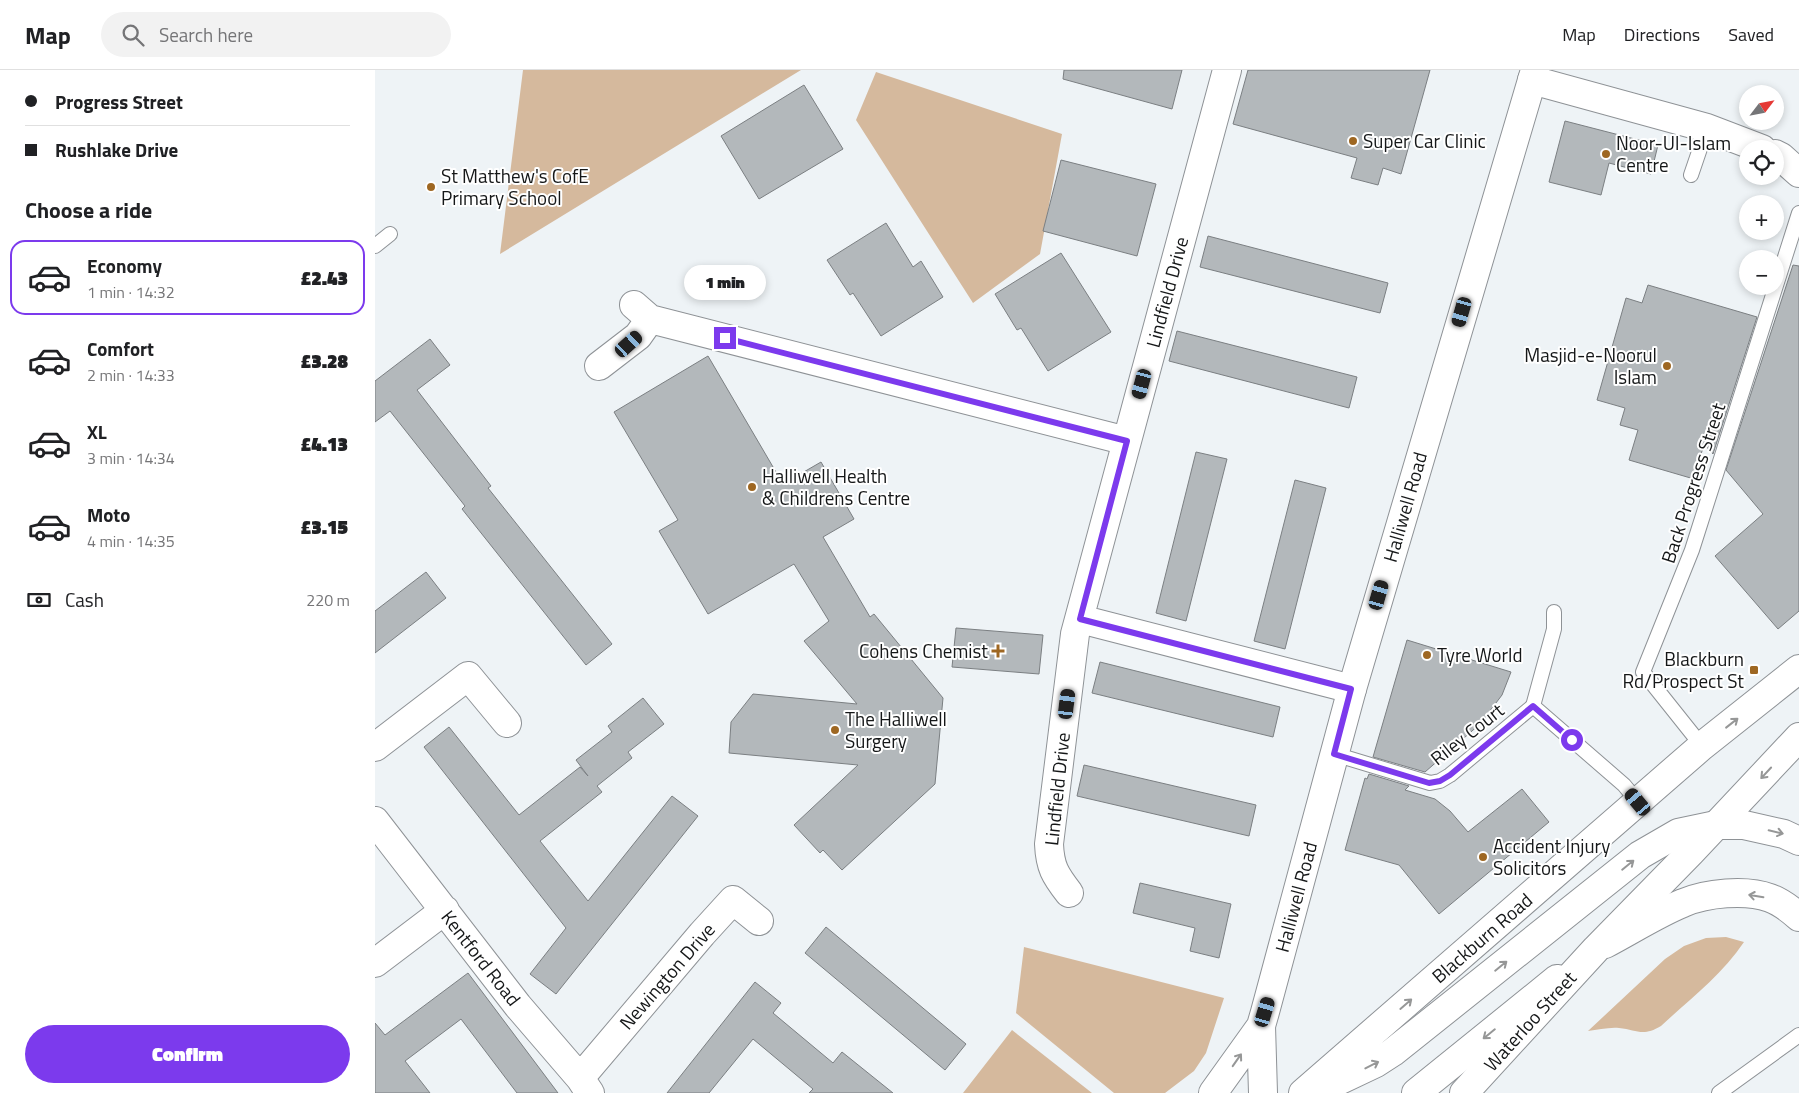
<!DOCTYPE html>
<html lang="en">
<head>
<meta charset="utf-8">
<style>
	body { margin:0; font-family:"Titillium Web",sans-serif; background:#f2f2f2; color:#202124; height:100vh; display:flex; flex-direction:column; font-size:19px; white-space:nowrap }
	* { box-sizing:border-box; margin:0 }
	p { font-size:16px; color:#757577 }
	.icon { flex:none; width:28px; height:28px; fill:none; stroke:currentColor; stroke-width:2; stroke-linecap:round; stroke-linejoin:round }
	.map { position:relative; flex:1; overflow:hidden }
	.details { display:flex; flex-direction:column; background:#fff; width:375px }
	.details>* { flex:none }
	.banner { display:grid; align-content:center; height:110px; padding:0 25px; background:#fff }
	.needle { width:32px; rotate:58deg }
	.tools { position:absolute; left:1364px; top:15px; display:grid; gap:10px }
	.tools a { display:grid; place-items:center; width:45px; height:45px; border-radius:50%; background:#fff; box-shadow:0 2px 8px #0003; font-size:25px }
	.end { position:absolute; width:22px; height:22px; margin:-11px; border:6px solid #7c3aed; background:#fff; box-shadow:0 0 0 2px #fff }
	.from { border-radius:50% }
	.bubble { position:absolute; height:35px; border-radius:18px; background:#fff; box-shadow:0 2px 8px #0003; font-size:16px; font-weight:800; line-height:35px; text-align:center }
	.car { position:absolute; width:15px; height:30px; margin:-15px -8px; border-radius:6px; box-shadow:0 0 4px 1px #0007; background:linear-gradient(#222 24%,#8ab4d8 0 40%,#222 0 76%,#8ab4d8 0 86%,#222 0) }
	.banner b { display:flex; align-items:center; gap:18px; height:48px; font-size:19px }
	.banner b+b { border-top:1px solid #e0e0e0 }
	.banner i { width:12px; height:12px; background:#202124 }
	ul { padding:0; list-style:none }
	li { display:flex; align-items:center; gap:15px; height:75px; margin:0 10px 8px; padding:0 15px; border:2px solid transparent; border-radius:15px }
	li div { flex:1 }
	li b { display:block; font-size:19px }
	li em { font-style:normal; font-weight:800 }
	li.current { border-color:#7c3aed }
	li>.icon { width:45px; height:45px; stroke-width:1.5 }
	h2 { padding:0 25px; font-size:22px; line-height:60px }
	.pay { display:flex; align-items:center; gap:12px; height:55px; padding:0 25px; font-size:19px }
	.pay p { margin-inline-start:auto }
	.button { display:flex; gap:10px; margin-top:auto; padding:10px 25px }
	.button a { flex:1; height:58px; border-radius:30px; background:#7c3aed; color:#fff; font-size:20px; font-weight:800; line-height:58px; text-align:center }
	header { display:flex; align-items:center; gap:30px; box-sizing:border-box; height:70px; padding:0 25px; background:#fff; border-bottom:1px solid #e0e0e0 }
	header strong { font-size:24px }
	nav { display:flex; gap:28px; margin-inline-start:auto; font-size:18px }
	.search { width:350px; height:45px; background:#f2f2f2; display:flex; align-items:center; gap:12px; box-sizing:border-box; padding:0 18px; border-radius:28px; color:#757577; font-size:19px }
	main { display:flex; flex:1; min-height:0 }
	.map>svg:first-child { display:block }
	.green { fill:#d5b99d }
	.building { fill:#b3b8bb; stroke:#7b7f82 }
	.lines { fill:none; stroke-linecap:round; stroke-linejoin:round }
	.service-casing { stroke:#8e9296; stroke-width:16 }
	.minor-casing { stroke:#8e9296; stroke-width:30 }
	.tertiary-casing { stroke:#8e9296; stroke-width:30 }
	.secondary-casing { stroke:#8e9296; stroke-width:30 }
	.primary-casing { stroke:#8e9296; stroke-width:30 }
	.trunk-casing { stroke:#8e9296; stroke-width:30 }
	.service { stroke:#fff; stroke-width:14 }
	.minor { stroke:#fff; stroke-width:28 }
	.tertiary { stroke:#fff; stroke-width:28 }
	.secondary { stroke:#fff; stroke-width:28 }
	.primary { stroke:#fff; stroke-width:28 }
	.trunk { stroke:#fff; stroke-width:28 }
	.oneway { stroke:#969797 }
	.route { stroke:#7c3aed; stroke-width:6 }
	.poi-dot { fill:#9e6722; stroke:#fff; stroke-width:2 }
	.labels { text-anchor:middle; stroke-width:4; stroke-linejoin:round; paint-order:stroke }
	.poi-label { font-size:19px; fill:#151718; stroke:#fff; text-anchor:start }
	.street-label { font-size:19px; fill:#151718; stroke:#fff }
</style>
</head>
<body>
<header>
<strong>Map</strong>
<div class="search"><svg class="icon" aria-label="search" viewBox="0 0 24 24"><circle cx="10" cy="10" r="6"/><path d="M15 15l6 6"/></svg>Search here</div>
<nav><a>Map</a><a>Directions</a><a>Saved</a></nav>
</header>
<main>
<section class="details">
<div class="banner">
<b><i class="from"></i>Progress Street</b>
<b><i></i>Rushlake Drive</b>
</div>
<h2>Choose a ride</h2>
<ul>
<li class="current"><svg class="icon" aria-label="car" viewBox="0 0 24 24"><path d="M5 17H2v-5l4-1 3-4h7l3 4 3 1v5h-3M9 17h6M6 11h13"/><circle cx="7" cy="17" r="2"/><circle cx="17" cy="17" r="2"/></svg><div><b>Economy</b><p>1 min · 14:32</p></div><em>£2.43</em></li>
<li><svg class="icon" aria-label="car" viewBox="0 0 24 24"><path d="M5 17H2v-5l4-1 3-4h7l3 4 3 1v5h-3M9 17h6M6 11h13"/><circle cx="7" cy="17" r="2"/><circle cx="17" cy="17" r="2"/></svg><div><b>Comfort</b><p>2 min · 14:33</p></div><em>£3.28</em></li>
<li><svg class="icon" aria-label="car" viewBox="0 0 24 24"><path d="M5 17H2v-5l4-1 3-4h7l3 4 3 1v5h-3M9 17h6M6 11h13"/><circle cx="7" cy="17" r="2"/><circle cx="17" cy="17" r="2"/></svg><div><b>XL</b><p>3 min · 14:34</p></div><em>£4.13</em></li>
<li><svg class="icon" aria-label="car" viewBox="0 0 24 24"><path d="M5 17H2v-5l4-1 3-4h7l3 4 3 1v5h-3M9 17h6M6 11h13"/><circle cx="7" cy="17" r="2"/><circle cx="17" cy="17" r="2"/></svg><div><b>Moto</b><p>4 min · 14:35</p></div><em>£3.15</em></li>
</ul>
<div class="pay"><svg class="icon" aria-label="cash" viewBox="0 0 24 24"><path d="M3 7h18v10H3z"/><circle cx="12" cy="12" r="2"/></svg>Cash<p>220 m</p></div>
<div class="button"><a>Confirm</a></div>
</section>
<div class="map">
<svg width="1424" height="1023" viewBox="0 0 1424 1023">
	<rect width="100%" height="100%" fill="#eef3f6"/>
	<path class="green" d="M148 0H426L125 184Z
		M501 2 687 64 665 184 598 233 481 50Z
		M1351 867 1369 872C1347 905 1315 929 1286 956 1268 967 1262 960 1244 958 1234 957 1223 960 1213 961L1290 889 1309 876 1331 868Z
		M649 877 849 928 831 983 819 1001 790 1023H739L641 943Z
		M637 960 717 1023H588Z"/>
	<path class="building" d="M689 0H807L797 39 688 9Z
		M873 0H1055L1026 104 1008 98 1003 115 976 108 982 88 858 54Z
		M429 15 468 79 384 129 346 66Z
		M1190 51 1283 75 1276 104 1234 93 1226 125 1174 112Z
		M686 90 781 114 762 186 668 161Z
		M511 153 538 197 546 191 568 227 506 266 478 223 475 225 452 190Z
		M833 166 1013 213 1005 243 825 197Z
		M686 183 736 262 673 301 646 258 642 260 620 224Z
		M1418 195 1424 196V541L1403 559 1340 486 1388 444 1351 400Z
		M1273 215 1382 247 1338 384 1329 374 1319 409 1254 390 1263 360 1245 355 1250 338 1222 330 1251 228 1267 233Z
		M802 261 982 307 974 338 794 291Z
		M55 269 75 295 42 320 116 416 113 418 237 574 211 595 87 439 90 436 15 341 0 352V311Z
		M333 286 408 414 446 392 479 449 448 467 495 547 499 544 568 628 560 714 467 800 448 780 445 783 419 755 483 695 354 683 356 652 378 624 482 634 429 571 454 551 419 494 333 544 284 461 303 450 239 342Z
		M821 382 852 389 811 551 781 543Z
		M920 410 951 418 910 579 879 571Z
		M51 502 71 528 0 583V541Z
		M581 558 668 565 664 604 577 597Z
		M1032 570 1136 602 1127 625 1105 654 1050 702 998 687Z
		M725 592 905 637 898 667 717 623Z
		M268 628 289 654 253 682 257 688 222 716 227 722 165 771 213 831 297 726 323 746 181 924 155 904 191 858 49 677 74 657 144 745 205 697 213 706 201 690 237 662 233 656Z
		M709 695 881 735 874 766 702 726Z
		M994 704 1034 716 1030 720 1060 729 1075 741 1093 762 1147 719 1174 752 1064 844 1024 795 970 780 990 708 992 709Z
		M765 813 856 834 844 888 815 881 820 858 758 843Z
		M451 857 591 974 570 1000 430 883Z
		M93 903 183 1023H142L86 949 30 991 55 1023H0V953L10 965Z
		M380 912 406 933 398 943 458 993 467 982 518 1023H434L438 1019 378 969 334 1023H292Z"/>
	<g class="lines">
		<defs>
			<path id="service" d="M1316 105 1332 58
				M0 176 15 164
				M1179 542V559L1158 636 1249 715 1263 732
				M1327 676 1268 602 1317 480 1424 143
				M959 684 1055 713 1065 711 1075 705 1158 636
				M1344 1023 1424 965"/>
			<path id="minor" d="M1157 10 1332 58 1387 79
				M1400 84 1406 87 1424 103
				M259 235 275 249 752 371
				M224 296 263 266 275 249
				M705 549 977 619
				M0 677 93 606 132 653
				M0 751 143 936 205 1008 215 1023
				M694 823C680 805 675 797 674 774L700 564 852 0
				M0 893 70 840
				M205 1008 327 864 358 830 384 851"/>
			<path id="tertiary" d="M1230 874C1255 861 1283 843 1308 833 1331 823 1371 819 1395 828 1406 832 1415 839 1424 847
				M938 1023 1001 993 1018 982 1265 785 1303 763 1341 755H1369L1409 764 1424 771"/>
			<path id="secondary" d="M1041 1023 1182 909"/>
			<path id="primary" d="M838 1023 886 956
				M888 1023 886 956 890 942 977 619 1160 0"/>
			<path id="trunk" d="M928 1023 1327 676 1424 599
				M1089 1023 1221 879 1316 782 1424 667"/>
		</defs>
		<use href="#service" class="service-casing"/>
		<use href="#minor" class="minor-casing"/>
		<use href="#tertiary" class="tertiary-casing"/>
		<use href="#secondary" class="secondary-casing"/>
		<use href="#primary" class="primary-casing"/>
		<use href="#trunk" class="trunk-casing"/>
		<use href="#service" class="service"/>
		<use href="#minor" class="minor"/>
		<use href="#tertiary" class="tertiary"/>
		<use href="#secondary" class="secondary"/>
		<use href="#primary" class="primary"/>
		<use href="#trunk" class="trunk"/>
	</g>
	<defs><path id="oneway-shaft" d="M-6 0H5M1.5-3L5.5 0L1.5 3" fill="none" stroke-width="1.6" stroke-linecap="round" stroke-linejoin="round" transform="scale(1.25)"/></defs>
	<g class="oneway">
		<use href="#oneway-shaft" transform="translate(1357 653) rotate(-38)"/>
		<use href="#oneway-shaft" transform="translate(1391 703) rotate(133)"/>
		<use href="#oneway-shaft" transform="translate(1401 762) rotate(13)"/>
		<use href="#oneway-shaft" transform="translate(1253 795) rotate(-39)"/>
		<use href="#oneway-shaft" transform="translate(1381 826) rotate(-171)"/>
		<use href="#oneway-shaft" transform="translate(1126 896) rotate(-39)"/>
		<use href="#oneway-shaft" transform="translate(1031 934) rotate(-41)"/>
		<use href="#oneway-shaft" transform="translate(1114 964) rotate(141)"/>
		<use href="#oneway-shaft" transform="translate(862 990) rotate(-55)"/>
		<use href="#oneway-shaft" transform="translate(997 995) rotate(-27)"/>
	</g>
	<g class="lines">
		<path class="route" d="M350 268 752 371 705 549 976 619 959 684 1054 713 1065 711 1075 705 1158 636 1197 670"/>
	</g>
	<g class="poi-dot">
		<circle cx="978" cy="71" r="5"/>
		<circle cx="1231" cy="84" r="5"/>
		<circle cx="56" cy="117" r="5"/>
		<circle cx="1292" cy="296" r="5"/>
		<circle cx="377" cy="417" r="5"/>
		<path d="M620.5 573.5h5v5h5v5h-5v5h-5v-5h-5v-5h5z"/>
		<circle cx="1052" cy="585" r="5"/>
		<rect x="1374" y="595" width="10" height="10" rx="2.5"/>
		<circle cx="460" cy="660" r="5"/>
		<circle cx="1108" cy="787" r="5"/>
	</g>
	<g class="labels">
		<g class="poi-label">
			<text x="988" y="78">Super Car Clinic</text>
			<text x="1241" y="80">Noor-Ul-Islam<tspan x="1241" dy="22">Centre</tspan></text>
			<text x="66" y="113">St Matthew's CofE<tspan x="66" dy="22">Primary School</tspan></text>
			<text x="1282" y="292" text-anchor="end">Masjid-e-Noorul<tspan x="1282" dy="22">Islam</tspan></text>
			<text x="387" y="413">Halliwell Health<tspan x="387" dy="22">&amp; Childrens Centre</tspan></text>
			<text x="613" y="588" text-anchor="end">Cohens Chemist</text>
			<text x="1062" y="592">Tyre World</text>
			<text x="1369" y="596" text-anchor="end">Blackburn<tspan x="1369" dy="22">Rd/Prospect St</tspan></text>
			<text x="470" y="656">The Halliwell<tspan x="470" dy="22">Surgery</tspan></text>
			<text x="1118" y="783">Accident Injury<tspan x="1118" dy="22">Solicitors</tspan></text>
		</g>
		<g class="street-label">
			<text transform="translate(792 222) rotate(-75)" y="7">Lindfield Drive</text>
			<text transform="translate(1318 413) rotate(-72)" y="7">Back Progress Street</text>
			<text transform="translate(1030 437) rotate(-74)" y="7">Halliwell Road</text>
			<text transform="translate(1092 664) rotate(-38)" y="7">Riley Court</text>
			<text transform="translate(682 719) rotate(-84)" y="7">Lindfield Drive</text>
			<text transform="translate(921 827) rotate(-75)" y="7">Halliwell Road</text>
			<text transform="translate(1107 868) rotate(-41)" y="7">Blackburn Road</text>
			<text transform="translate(106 888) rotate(52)" y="7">Kentford Road</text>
			<text transform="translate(292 906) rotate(-49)" y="7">Newington Drive</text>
			<text transform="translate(1155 951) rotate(-48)" y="7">Waterloo Street</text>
		</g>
	</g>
</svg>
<div class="tools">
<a><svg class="needle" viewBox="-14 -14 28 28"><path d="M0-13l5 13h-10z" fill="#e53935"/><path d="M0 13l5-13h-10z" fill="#757577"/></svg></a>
<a><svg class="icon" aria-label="locate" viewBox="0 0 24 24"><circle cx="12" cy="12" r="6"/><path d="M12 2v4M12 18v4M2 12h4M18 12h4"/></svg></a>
<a>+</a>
<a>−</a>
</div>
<i class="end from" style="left:1197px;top:670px"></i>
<i class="end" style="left:350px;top:268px"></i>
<div class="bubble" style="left:309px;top:195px;width:82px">1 min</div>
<i class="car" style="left:1087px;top:242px;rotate:196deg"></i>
<i class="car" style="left:254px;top:274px;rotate:48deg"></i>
<i class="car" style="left:767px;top:314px;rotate:195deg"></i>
<i class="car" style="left:1004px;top:525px;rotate:16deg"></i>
<i class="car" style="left:692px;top:634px;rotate:7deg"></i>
<i class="car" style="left:1263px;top:732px;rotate:320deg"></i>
<i class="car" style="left:890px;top:942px;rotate:17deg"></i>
</div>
</main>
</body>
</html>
